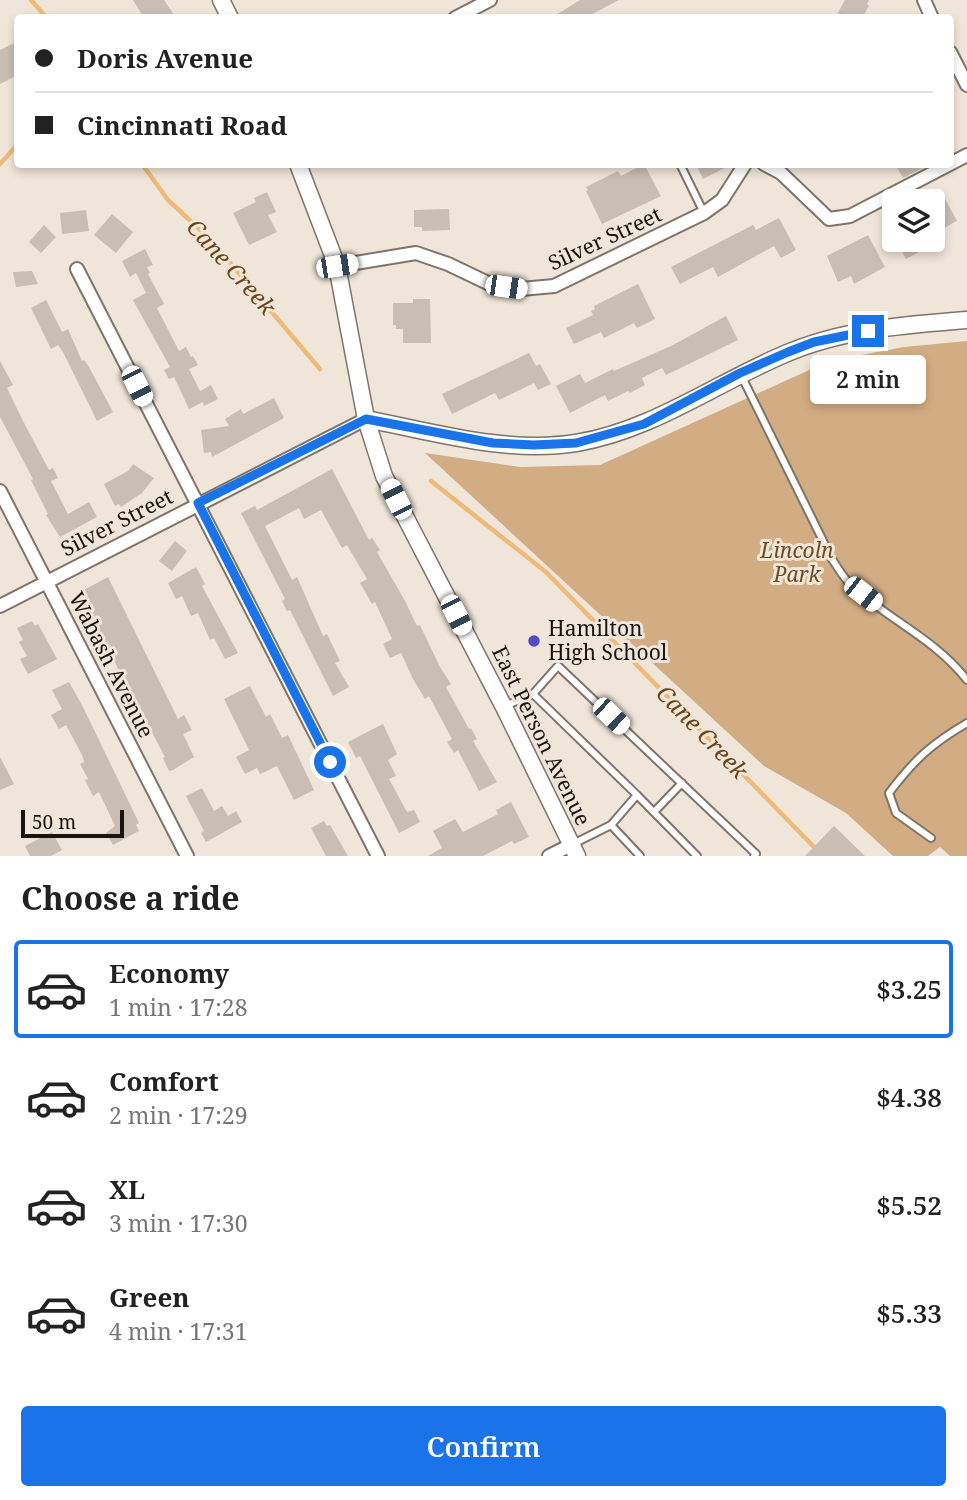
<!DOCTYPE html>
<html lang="en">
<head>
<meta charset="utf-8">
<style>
	body { margin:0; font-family:"Noto Serif",serif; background:#f6f6f6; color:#222; height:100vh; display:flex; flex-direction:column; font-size:26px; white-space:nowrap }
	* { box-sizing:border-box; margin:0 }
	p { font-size:23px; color:#767676 }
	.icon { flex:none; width:38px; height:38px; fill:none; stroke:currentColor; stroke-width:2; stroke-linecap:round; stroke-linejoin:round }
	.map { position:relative; height:856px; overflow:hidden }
	.drawer { display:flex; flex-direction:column; background:#fff; flex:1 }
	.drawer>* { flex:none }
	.guide { position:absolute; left:14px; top:14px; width:940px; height:154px; border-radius:7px; box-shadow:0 4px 10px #0003; display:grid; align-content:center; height:154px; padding:0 21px; background:#fff }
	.controls { position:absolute; left:882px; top:189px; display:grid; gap:14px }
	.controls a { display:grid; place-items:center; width:63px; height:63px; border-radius:7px; background:#fff; box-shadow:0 4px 10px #0003; font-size:35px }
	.scale { position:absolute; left:21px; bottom:18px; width:103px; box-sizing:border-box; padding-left:7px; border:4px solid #181510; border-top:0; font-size:19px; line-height:24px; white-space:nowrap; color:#181510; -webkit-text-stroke:5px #f0e5d9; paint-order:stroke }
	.end { position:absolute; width:32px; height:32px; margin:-16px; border:9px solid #1a73e8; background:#fff; box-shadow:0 0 0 4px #fff }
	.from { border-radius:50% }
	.bubble { position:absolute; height:49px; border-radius:7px; background:#fff; box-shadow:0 4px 10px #0003; font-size:23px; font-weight:600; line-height:49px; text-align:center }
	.car { position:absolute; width:21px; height:42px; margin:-21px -10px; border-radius:9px; box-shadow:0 0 5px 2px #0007; background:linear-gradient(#fff 24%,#345 0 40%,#fff 0 76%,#345 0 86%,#fff 0) }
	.guide b { display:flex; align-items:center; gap:24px; height:66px; font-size:26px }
	.guide b+b { border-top:2px solid #e0e0e0 }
	.guide i { width:18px; height:18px; background:#222 }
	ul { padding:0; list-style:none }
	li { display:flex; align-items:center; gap:21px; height:98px; margin:0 14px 10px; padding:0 7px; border:4px solid transparent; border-radius:7px }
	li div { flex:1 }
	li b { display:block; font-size:26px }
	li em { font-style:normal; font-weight:600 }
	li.current { border-color:#1a73e8 }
	li>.icon { width:63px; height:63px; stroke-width:1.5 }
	h2 { padding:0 21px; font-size:32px; line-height:84px }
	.cta { display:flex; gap:14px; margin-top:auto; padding:14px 21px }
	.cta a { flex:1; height:80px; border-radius:7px; background:#1a73e8; color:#fff; font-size:28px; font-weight:600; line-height:80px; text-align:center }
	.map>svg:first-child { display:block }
	.green { fill:#d2ad83 }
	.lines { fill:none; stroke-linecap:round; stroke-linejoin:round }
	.stream { stroke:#efb97a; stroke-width:4.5 }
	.building { fill:#c9beb3 }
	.lane-casing { stroke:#7e7469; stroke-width:10 }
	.street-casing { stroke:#7e7469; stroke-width:16 }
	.secondary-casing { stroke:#7e7469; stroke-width:19 }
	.lane { stroke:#fff; stroke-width:6 }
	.street { stroke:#fff; stroke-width:12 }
	.secondary { stroke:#fff; stroke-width:16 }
	.route { stroke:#1a73e8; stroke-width:9 }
	.poi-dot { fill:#524cc3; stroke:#f0e5d9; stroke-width:2.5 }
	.labels { text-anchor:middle; stroke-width:6; stroke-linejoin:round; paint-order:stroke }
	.street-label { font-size:21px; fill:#181510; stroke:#f0e5d9 }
	.park-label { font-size:21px; font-style:italic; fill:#704b1d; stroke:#f0e5d9 }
	.poi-label { font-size:21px; fill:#181510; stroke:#f0e5d9; text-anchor:start }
	.water-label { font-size:23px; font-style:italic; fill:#694516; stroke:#f0e5d9 }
</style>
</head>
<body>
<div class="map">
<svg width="967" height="856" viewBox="0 0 967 856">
	<rect width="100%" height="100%" fill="#f0e5d9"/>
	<path class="green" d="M967 341V856H950L940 847 928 856H893L846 813 764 766 425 453 520 467 600 465 829 361 904 347Z"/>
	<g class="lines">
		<path class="stream" d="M31 0 47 18
			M0 164 18 144
			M142 164 168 200 210 239 320 369
			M431 481 546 572 814 847"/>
	</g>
	<path class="building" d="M133 0H164L176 18H144Z
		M580 0H619L585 18H551Z
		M845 0H869L867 4 869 6 862 18H835Z
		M18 41V75L0 84V50Z
		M644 164 661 196 602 224 586 191 588 190 586 187 618 171 621 176Z
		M696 164H732L703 179Z
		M895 164H930L903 178Z
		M267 192 276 212 268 215 277 232 249 245 233 213 256 202 254 198Z
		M943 195 957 221 940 230 933 218V201Z
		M449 209 450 230 422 231V227H414V210Z
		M86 210 89 231 62 234 60 213Z
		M112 214 133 232 116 253 94 235Z
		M779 218 796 250 781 258 774 246 718 277 713 267 680 284 671 267 753 225 756 230Z
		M44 225 56 237 41 253 29 242Z
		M868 235 885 267 854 284 851 276 838 282 827 256Z
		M896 240H918L923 250 906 259Z
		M145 249 153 265 147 267 150 273 148 274 164 304 157 308 179 351 186 347 191 357 193 356 198 365 189 369 200 391 211 385 218 399 204 406 203 402 189 409 174 377 169 379 164 370 170 367 133 300 146 293 136 273 130 277 122 261Z
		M32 271 38 284 16 287 13 272Z
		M638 284 655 319 637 328 634 323 604 338 601 332 574 344 566 328 593 315 591 311 595 309 594 306Z
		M413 299H430L431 343H403V329H396V325H393V303H413Z
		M46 300 62 332 68 329 82 361 84 360 89 367 113 412 97 421 63 352 58 345 51 349 31 308Z
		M726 316 738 340 666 375 662 368 642 378 645 385 630 393 628 391 608 401 605 395 570 413 556 386 580 374 585 383 613 369 614 371 671 346Z
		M529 353 536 366 540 364 551 384 538 390 534 383 499 400 495 393 452 414 442 394Z
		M0 361 13 385 7 388 23 421 49 470 53 468 58 478 51 481 68 514 89 502 97 517 60 537 46 515 48 514 31 480 33 479 0 417Z
		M274 398 284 418 212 457 211 452 204 453 201 430 229 426 225 419 241 409 243 414Z
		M133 464 154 478 142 493 121 507 119 504 115 506 104 484 128 471Z
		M332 469 369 540 372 538 380 550 377 552 405 601 417 626 420 625 440 667 451 684 446 687 469 729 471 728 477 739 473 741 497 782 479 791 458 750 454 753 447 742 452 739 429 696 425 699 413 679 401 653 390 658 383 644 392 639 375 602 372 604 360 583 367 579 347 545 342 548 321 510 304 519 299 508 265 526 292 580 297 577 323 636 327 634 340 661 335 663 349 687 333 696 290 610 287 611 282 601 285 599 241 513 255 506 257 510Z
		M175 541 187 551 172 571 159 561Z
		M196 567 205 584 202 586 238 653 225 659 214 638 210 640 198 613 191 616 182 596 176 599 168 583Z
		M108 577 178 719 184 715 192 730 183 734 194 757 173 770 169 771 163 758 165 757 95 625 98 623 84 598 82 591Z
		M32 621 35 626 38 624 57 659 28 674 20 659 27 656 19 642 23 640 17 628Z
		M69 682 83 707 139 823 136 825 139 831 113 845 106 833 115 826 99 792 93 796 85 780 88 779 80 764 84 762 82 755 66 725 59 729 51 715 62 709 52 690Z
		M250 686 266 717 270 714 282 738 288 735 314 790 294 800 277 766 260 774 257 768 245 774 236 757 249 750 224 699Z
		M383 724 397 754 388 760 396 776 389 779 407 812 414 810 420 822 399 833 360 756 356 758 348 742Z
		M0 757 14 784 0 790Z
		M202 788 214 811 222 806 228 816 236 811 242 822 206 842 201 833 204 831 186 796Z
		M511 802 529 837 514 844 512 841 483 856H428L442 848 433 831 455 819 463 832 498 814 496 810Z
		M324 821 327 826 330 825 348 856H326L311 828Z
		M834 826 865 856H805Z
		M52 832 62 850 51 856H30L25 846Z"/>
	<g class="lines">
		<defs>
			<path id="lane" d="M680 164 704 213
				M741 375 832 559C838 568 844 579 852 586 889 620 935 639 967 680
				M505 706 533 694
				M637 795 697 856
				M654 812 682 783
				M611 825 640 856
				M931 838 896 813 889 793C914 760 931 744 967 723
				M573 844 611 825 637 795 533 694 558 666 756 854 754 856"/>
			<path id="street" d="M924 0 932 18
				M455 18 490 0
				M950 52 967 85
				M764 164 781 173 829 219 850 216 950 164
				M950 164 967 155
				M337 266 416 253 448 264 492 285 521 289 554 286 704 213 722 200 745 164
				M77 269 378 856
				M0 491 187 856
				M0 606 366 419
				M549 856 571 845"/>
			<path id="secondary" d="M221 0 230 18
				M298 164 337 266 366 419 384 476 504 707 577 856
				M366 419C434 432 507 454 576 443 651 431 716 383 785 354 842 329 906 325 967 320"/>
		</defs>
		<use href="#lane" class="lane-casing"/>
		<use href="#street" class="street-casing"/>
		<use href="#secondary" class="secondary-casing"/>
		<use href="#lane" class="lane"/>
		<use href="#street" class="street"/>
		<use href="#secondary" class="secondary"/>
	</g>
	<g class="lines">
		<path class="route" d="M330 762 198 503 366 419 493 443 534 445 576 443 644 424 740 373 788 352 814 342 868 331"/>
	</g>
	<circle class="poi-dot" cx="534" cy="641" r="7"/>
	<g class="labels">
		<g class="street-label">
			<text transform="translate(605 239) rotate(-25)" y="7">Silver Street</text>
			<text transform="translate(117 523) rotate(-27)" y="7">Silver Street</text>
			<text transform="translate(111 665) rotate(63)" y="7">Wabash Avenue</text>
			<text transform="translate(541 736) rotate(64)" y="7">East Person Avenue</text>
		</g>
		<g class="park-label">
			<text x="797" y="558">Lincoln<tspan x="797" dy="24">Park</tspan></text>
		</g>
		<g class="poi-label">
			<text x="548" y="636">Hamilton<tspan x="548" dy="24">High School</tspan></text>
		</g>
		<g class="water-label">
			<text transform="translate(231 267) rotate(48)" y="8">Cane Creek</text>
			<text transform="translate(702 732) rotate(46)" y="8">Cane Creek</text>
		</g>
	</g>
</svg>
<div class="controls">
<a><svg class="icon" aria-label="layers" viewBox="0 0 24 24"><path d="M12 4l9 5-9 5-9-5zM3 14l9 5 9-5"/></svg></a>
</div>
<div class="scale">50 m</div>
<i class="end from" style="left:330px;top:762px"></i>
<i class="end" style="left:868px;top:331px"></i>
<div class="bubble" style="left:810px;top:355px;width:116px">2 min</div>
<i class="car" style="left:337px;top:266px;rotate:81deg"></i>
<i class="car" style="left:506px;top:287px;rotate:98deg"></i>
<i class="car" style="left:137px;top:386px;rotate:153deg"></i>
<i class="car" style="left:396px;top:499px;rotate:333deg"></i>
<i class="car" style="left:863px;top:594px;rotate:128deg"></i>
<i class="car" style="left:456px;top:615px;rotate:153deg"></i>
<i class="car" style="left:611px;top:716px;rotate:134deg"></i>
<div class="guide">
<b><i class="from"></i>Doris Avenue</b>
<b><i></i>Cincinnati Road</b>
</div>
</div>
<section class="drawer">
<h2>Choose a ride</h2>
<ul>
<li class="current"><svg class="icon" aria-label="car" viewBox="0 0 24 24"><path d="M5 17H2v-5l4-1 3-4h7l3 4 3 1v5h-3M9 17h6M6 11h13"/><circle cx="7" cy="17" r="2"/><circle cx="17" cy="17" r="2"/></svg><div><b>Economy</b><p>1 min · 17:28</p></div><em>$3.25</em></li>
<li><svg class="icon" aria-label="car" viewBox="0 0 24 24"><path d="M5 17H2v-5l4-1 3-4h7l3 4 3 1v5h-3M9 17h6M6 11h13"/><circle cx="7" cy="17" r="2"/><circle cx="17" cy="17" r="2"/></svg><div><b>Comfort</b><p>2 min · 17:29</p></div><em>$4.38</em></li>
<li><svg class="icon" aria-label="car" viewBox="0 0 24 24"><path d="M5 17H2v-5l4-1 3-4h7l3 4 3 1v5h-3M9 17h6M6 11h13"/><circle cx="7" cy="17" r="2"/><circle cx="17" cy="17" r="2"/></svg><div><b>XL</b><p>3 min · 17:30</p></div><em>$5.52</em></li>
<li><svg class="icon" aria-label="car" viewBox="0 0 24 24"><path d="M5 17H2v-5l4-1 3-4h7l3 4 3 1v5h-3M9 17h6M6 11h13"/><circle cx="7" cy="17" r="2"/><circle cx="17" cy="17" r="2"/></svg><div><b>Green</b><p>4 min · 17:31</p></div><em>$5.33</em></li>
</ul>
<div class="cta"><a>Confirm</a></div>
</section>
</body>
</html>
